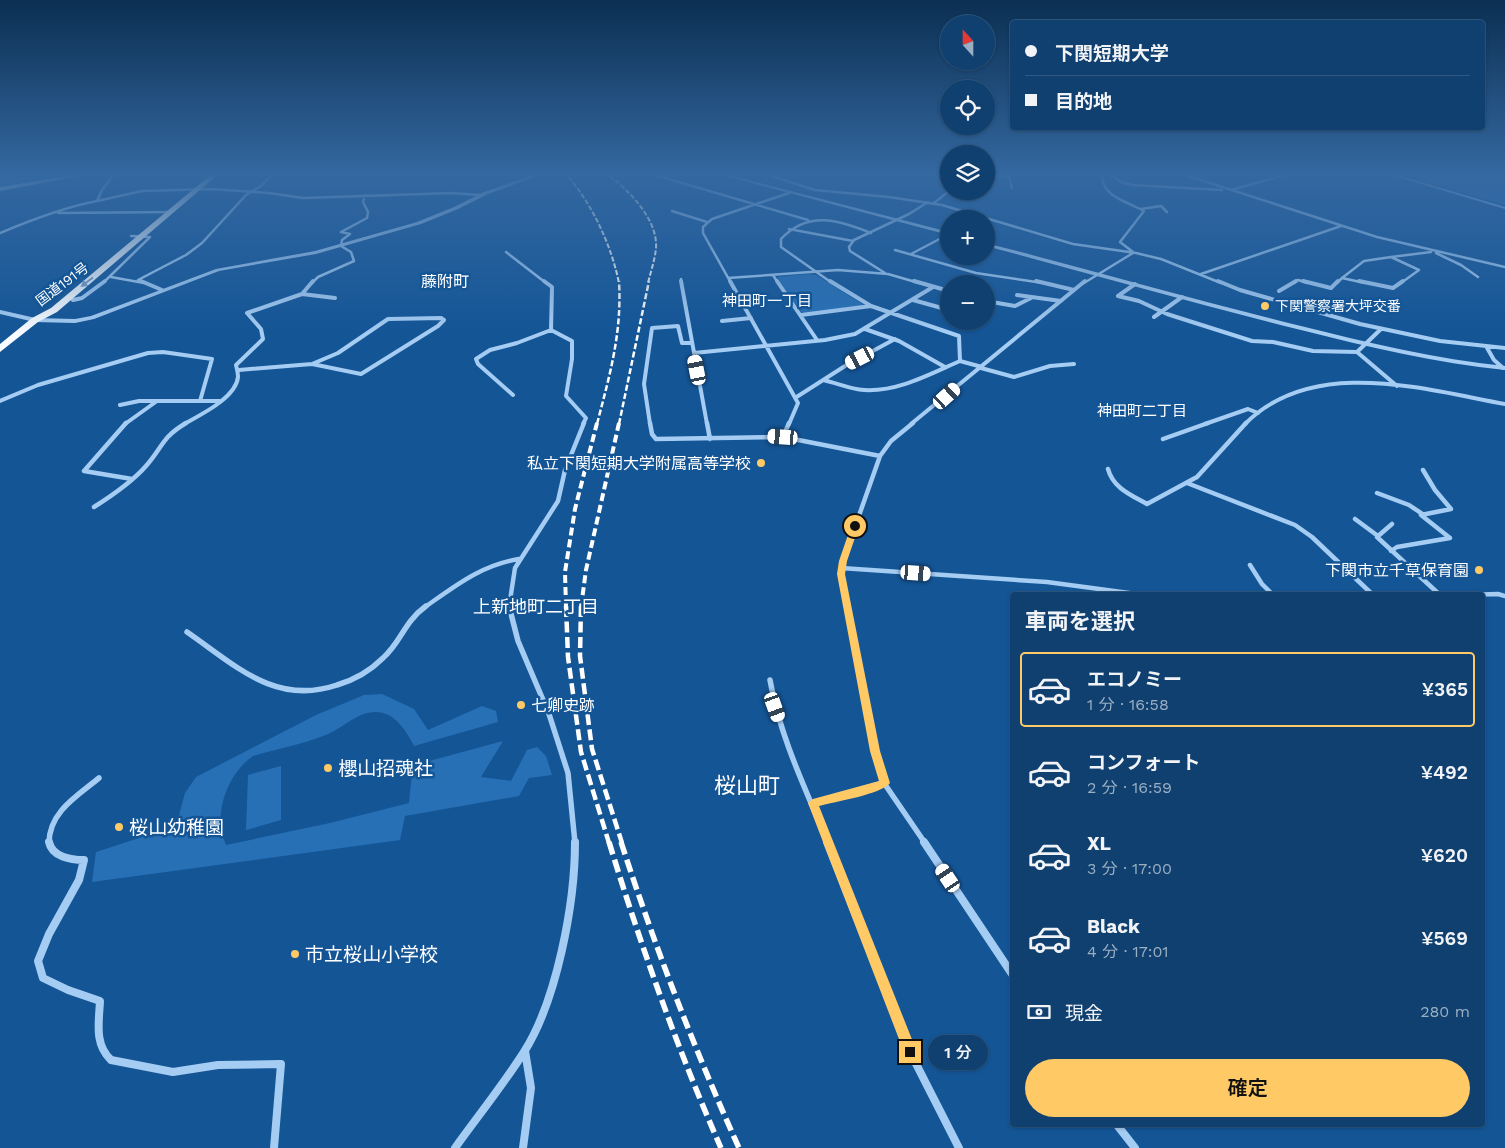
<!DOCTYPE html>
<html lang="ja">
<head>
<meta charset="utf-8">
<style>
	body { margin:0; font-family:"Work Sans","Noto Sans JP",sans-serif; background:#1d4b78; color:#f1f3f6; height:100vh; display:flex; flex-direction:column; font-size:19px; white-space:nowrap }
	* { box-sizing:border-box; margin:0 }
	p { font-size:16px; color:#9bafc3 }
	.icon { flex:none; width:28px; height:28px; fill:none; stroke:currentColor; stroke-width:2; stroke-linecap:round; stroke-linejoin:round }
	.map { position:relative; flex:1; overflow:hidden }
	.details { position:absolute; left:1010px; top:592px; width:475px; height:535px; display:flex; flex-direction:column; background:#0f4070; border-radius:5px; box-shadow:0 1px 4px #0004,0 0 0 1px #2f5983 }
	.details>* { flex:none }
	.guide { position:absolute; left:1010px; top:20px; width:475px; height:110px; border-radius:5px; box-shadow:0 1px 4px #0004,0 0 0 1px #2f5983; display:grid; align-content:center; height:110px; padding:0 15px; background:#0f4070 }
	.needle { width:32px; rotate:339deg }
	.controls { position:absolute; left:940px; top:15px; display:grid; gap:10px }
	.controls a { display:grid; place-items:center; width:55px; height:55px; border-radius:50%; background:#0f4070; box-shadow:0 1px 4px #0004,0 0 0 1px #2f5983; font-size:25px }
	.end { position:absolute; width:22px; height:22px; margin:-11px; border:6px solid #ffca66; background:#111; box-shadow:0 0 0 2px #111 }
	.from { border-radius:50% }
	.bubble { position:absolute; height:35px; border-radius:18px; background:#0f4070; box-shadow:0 1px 4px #0004,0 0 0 1px #2f5983; font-size:16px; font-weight:600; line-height:35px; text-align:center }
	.car { position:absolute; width:15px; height:30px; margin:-15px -8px; border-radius:6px; box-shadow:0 0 4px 1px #0007; background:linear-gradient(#fff 24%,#345 0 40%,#fff 0 76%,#345 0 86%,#fff 0) }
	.guide b { display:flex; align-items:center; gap:18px; height:48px; font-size:19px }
	.guide b+b { border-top:1px solid #2f5983 }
	.guide i { width:12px; height:12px; background:#f1f3f6 }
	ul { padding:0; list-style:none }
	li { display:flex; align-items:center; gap:15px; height:75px; margin:0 10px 8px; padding:0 5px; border:2px solid transparent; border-radius:5px }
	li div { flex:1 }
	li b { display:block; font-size:19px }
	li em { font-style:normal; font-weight:600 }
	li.on { border-color:#ffca66 }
	li>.icon { width:45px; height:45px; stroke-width:1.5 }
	h2 { padding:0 15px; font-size:22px; line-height:60px }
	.pay { display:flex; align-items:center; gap:12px; height:55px; padding:0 15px; font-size:19px }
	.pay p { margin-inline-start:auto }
	.cta { display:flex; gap:10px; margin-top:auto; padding:10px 15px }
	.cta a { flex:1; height:58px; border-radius:30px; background:#ffca66; color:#111; font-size:20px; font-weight:600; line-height:58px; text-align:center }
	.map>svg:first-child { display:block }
	.green { fill:#2770b5 }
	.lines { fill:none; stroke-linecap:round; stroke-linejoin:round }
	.minor-far4 { stroke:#a5ccf2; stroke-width:2.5 }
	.minor-far3 { stroke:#a5ccf2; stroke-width:4 }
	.minor-far2 { stroke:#a5ccf2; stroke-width:4.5 }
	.minor-far1 { stroke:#a5ccf2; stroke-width:5.5 }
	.minor { stroke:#a5ccf2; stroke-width:8 }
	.tertiary { fill:#a5ccf2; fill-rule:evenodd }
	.secondary { fill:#d4e8fc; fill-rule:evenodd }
	.trunk { fill:#f8fbff; fill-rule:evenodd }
	.rail-far4 { stroke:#fff; stroke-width:2; stroke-dasharray:5 2; stroke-linecap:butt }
	.rail-far3 { stroke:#fff; stroke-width:2.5; stroke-dasharray:6 2.5; stroke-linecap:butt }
	.rail-far2 { stroke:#fff; stroke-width:4; stroke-dasharray:8 4; stroke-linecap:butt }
	.rail-far1 { stroke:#fff; stroke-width:4.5; stroke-dasharray:11 4.5; stroke-linecap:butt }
	.rail { stroke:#fff; stroke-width:5.5; stroke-dasharray:13 5.5; stroke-linecap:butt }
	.oneway { fill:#7ba0c5 }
	.route { fill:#ffca66 }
	.poi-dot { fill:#ffca66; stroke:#145596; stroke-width:2 }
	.labels { text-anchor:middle; stroke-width:5; stroke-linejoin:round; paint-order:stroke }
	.far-street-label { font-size:14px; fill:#fff; stroke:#145596 }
	.far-poi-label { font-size:14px; fill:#fff; stroke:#145596; text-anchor:start }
	.far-neighbourhood-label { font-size:15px; fill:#fff; stroke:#145596 }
	.far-quarter-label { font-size:16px; fill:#fff; stroke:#145596 }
	.poi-label { font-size:16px; fill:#fff; stroke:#145596; text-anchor:end }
	.neighbourhood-label { font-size:18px; fill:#fff; stroke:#145596 }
	.near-poi-label { font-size:19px; fill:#fff; stroke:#145596; text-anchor:start }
	.near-quarter-label { font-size:22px; fill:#fff; stroke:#145596 }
</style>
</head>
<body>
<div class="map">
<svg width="1505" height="1148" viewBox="0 0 1505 1148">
	<rect width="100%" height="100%" fill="#145596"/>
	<path class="green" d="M0 172H74L0 186Z
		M1391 172H1505V205Z
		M808 274 816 275 864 305 807 313 801 312 777 277Z
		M382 694 414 709 428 730 482 706 496 711 498 722 414 746C403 724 388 704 361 715 348 721 337 731 323 736 301 745 276 749 253 756 227 774 212 816 226 845L330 823 409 803 412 772 418 764 503 741 481 777 511 781 527 750 537 747 546 756 552 775 529 778 519 796 405 816 400 840 92 882 96 852 176 826 185 793 196 777 316 715 364 695Z
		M281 766V820L246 830 248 775Z"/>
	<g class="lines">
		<path class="minor-far4" d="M54 172 50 174 76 172
			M645 172 808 220
			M759 172 815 190 889 197 942 205 1073 244 1136 253 1161 259 1221 283
			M1102 172C1100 197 1127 201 1144 211L1120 242 1133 252
			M1107 172 1121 182 1132 185 1222 190
			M1176 172 1377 237 1505 267
			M986 175 1009 176 1012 188
			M1231 190 1295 172
			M97 201 142 191 210 189 269 193 303 198 451 193 481 195
			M934 203 949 191
			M1141 209 1161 206 1167 212
			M672 211 707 222
			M58 213 171 212
			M789 229 853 241
			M0 233C31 220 64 207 97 201L102 190 114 174
			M895 250 976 273 1043 283
			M506 252 546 283
			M1436 253 1461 265 1478 277
			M911 254 949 234
			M1391 257 1419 270 1401 283
			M1391 257 1431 252
			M885 273 850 251 849 247 854 240 909 214 928 202
			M1201 274 1341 226
			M773 275 778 283
			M111 277 144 283
			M728 278 838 270 888 274 919 283
			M681 279 682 283
			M138 280 186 255 202 243 246 195 261 186 274 172
			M103 283 150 237 131 236
			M312 283 318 277 354 261 351 252 341 246 342 240 350 234 341 232 367 218 368 212 363 202 365 195
			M731 283 703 233V227L712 219 789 193
			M832 283 781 247V239C808 210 839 220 871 233
			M1084 283 1133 253
			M1294 283 1298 280 1308 283
			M1337 283 1342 278
			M1365 283 1342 278 1364 261 1391 257"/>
		<path class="minor-far3" d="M141 281 162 290
			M544 281 552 287 551 330 572 341V359L566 396 586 418 583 424
			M681 281 707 424
			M730 281 798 403 789 424
			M777 281 817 340
			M830 281 871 306 959 336 960 361 982 367
			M914 281 949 291
			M1036 281 1074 290
			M1218 281 1240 290 1360 324 1440 341 1505 348
			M1303 281 1331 288 1338 281
			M1359 281 1393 288 1403 281
			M1135 284 1118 296 1139 301 1167 314 1252 341 1273 342 1313 351 1357 352
			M1279 291 1296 281
			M302 294 335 298
			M1017 295 1061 301
			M73 300 82 298 105 281
			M913 300 949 310
			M986 301 1015 306 1031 298
			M0 312 35 320
			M801 315 871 306
			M1154 317 1182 297
			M441 318 444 320 438 326 361 374 312 364 338 353 388 319Z
			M722 321 751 318
			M865 329 899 341 945 367
			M1381 329 1357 352 1397 386
			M1486 346 1494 360 1503 368
			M694 353 825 340 855 334 933 287
			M981 368 1014 377 1050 366 1074 364
			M239 370 312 364
			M823 380C837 383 850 389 864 390 898 392 930 374 960 361
			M513 395 478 364 476 359 490 350 517 343 551 330
			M795 398 845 366 895 339
			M0 401 38 385 148 353 163 352 212 359 200 401
			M120 405 139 401H220
			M125 424 157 401
			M184 424C200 415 236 398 238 377 238 374 237 369 236 365L263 339 261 329 247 313 302 294 313 281
			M650 424 644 384 652 328 678 326 682 343H692
			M911 424 1085 281
			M1205 424 1248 409 1258 413
			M1245 424C1313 356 1422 389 1505 404"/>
		<path class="minor-far2" d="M126 423 84 471 132 479
			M650 423 652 434 656 439 783 437 880 456
			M707 423 710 439
			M783 437 789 423
			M1163 439 1208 423
			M1108 469C1113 488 1131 495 1147 504L1197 477 1246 423
			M1187 483 1295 525 1312 537 1373 595
			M1377 493 1409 505 1424 515
			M94 507C113 495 132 482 146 466 163 447 161 438 186 423
			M1355 519 1378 536
			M1392 524 1377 537 1440 595
			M1391 551 1397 547 1450 538 1421 515 1451 509 1435 490 1423 470
			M1250 565 1262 584 1273 595
			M841 568 1047 582 1144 595
			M1467 595 1498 594 1505 596
			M425 607C455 586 481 565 519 559
			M509 607 515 568 558 501 565 470 584 423
			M847 607 841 574 843 561 880 456 891 441 913 423"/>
		<path class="minor-far1" d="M509 606 518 641 549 714 568 773 575 843
			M847 606 875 751 884 783 925 843
			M187 632C235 665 275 706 337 685 354 680 371 670 383 658 402 641 403 623 426 606
			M770 680C780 737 806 790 828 843
			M813 803 884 783
			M49 843C49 812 77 796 99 778"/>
		<path class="minor" d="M49 842C52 857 71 860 84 860L79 880 49 934 38 961 43 978 68 990 100 1001C99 1022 94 1044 111 1060L173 1072 218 1065 281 1064 274 1148
			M827 842 910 1052 959 1148
			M924 842 1012 974
			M1117 1125 1135 1148
			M455 1148C478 1116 503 1085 524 1052 557 1000 575 903 575 842
			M523 1148 531 1088 525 1051"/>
		<path class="tertiary" d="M541 172H548L488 194 458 209 421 224 316 254 219 271 94 319 75 323 35 322 32 320 35 318 75 319 91 316 216 269 315 251 417 222 454 207 484 192Z
			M710 172H718L949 232V235Z
			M1381 172H1388L1505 207V209Z
			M986 243C1091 270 1195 300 1301 326 1369 343 1436 359 1505 366V370C1436 363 1368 347 1301 330 1195 304 1091 274 986 246Z"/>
		<path class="secondary" d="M88 172H100L0 191V187Z"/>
		<path class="trunk" d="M214 172H221L57 312 38 322 0 352V344L32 318 51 308Z"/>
		<path class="rail-far4" d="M564 172C591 201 611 244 619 283
			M604 172C626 187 658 218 656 248 655 259 651 271 648 283"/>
		<path class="rail-far3" d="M597 424C610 374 622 333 619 281
			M619 424 649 281"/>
		<path class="rail-far2" d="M566 607 565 572 575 509 597 423
			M581 607 586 570 619 423"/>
		<path class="rail-far1" d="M566 606 568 657 581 752 609 843
			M581 606 580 656 592 749 622 843"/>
		<path class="rail" d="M609 842C641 946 677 1048 721 1148
			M621 842C655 947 694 1048 739 1148"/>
	</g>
	<defs><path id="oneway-solid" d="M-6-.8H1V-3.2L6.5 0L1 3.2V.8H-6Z" transform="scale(1.25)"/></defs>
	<use class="oneway" href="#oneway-solid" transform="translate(87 282) rotate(143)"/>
	<linearGradient id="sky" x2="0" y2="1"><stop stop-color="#0b2f52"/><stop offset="0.52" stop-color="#3468a0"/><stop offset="1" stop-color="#3468a0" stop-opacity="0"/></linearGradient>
	<rect width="1505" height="333" fill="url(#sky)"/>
	<path class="route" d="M855 524 859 526 847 561 845 574 880 751 890 783C882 794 834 802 819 806L917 1052 915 1056 910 1058 906 1056 904 1052 808 803 813 799 879 781 870 751 837 574 839 561 851 526Z"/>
	<g class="poi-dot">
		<circle cx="1265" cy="306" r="5"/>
		<circle cx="761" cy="463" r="5"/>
		<circle cx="1479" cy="570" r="5"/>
		<circle cx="521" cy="705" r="5"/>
		<circle cx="328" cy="768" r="5"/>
		<circle cx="119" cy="827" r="5"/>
		<circle cx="295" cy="954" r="5"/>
	</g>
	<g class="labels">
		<g class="far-street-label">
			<text transform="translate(62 284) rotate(-37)" y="5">国道191号</text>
		</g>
		<g class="far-poi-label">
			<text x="1275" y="311">下関警察署大坪交番</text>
		</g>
		<g class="far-neighbourhood-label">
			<text x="767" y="306">神田町一丁目</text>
			<text x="1142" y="416">神田町二丁目</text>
		</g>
		<g class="far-quarter-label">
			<text x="445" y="287">藤附町</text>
		</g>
		<g class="poi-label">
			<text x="751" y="469">私立下関短期大学附属高等学校</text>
			<text x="1469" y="576">下関市立千草保育園</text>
			<text x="531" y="711" text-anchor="start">七卿史跡</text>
		</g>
		<g class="neighbourhood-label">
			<text x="536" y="613">上新地町二丁目</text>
		</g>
		<g class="near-poi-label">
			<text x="338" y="775">櫻山招魂社</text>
			<text x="129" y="834">桜山幼稚園</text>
			<text x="305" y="961">市立桜山小学校</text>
		</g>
		<g class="near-quarter-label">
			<text x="747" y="793">桜山町</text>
		</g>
	</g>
</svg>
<div class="controls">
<a><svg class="needle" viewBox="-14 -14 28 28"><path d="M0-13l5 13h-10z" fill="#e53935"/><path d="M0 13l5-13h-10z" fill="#9bafc3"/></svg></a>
<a><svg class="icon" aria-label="locate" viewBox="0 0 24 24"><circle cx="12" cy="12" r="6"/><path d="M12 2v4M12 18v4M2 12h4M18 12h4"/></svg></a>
<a><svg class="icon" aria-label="layers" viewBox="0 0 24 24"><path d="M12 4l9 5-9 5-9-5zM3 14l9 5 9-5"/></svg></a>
<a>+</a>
<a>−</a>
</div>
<i class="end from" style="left:855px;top:526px"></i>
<i class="end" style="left:910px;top:1052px"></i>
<div class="bubble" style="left:928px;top:1035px;width:60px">1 分</div>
<i class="car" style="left:860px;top:358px;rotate:243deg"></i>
<i class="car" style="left:697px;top:370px;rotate:349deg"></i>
<i class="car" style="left:947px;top:396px;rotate:48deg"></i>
<i class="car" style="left:783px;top:437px;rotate:274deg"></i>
<i class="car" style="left:916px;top:573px;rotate:94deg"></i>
<i class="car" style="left:775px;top:707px;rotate:160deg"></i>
<i class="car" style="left:948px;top:878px;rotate:326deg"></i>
<div class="guide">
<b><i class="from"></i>下関短期大学</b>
<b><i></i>目的地</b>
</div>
<section class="details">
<h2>車両を選択</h2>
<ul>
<li class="on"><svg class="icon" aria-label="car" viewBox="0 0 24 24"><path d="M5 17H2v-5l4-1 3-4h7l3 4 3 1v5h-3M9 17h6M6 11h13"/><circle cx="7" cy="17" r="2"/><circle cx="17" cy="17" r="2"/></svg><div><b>エコノミー</b><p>1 分 · 16:58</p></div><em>¥365</em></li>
<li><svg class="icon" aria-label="car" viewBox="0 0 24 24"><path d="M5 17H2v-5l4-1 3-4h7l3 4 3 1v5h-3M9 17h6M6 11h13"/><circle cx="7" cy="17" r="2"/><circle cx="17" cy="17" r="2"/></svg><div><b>コンフォート</b><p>2 分 · 16:59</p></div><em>¥492</em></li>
<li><svg class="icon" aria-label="car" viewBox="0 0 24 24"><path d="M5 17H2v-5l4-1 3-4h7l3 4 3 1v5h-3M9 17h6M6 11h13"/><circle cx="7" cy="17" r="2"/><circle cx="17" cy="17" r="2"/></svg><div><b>XL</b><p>3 分 · 17:00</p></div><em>¥620</em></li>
<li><svg class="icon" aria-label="car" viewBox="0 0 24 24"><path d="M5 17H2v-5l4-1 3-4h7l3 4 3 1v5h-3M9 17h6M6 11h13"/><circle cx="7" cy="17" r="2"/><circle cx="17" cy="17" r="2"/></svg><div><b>Black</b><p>4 分 · 17:01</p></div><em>¥569</em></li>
</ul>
<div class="pay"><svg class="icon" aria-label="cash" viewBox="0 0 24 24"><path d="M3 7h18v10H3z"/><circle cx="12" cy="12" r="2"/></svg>現金<p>280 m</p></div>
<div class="cta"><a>確定</a></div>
</section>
</div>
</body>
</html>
